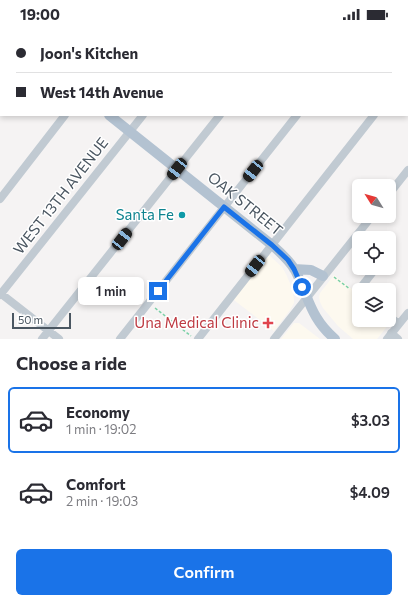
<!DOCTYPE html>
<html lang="en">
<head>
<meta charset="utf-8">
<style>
	body { margin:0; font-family:Commissioner,sans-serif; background:#f7f7f7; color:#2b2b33; height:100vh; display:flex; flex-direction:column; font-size:15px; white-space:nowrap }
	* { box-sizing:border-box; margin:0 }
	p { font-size:13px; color:#7c7c81 }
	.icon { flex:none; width:22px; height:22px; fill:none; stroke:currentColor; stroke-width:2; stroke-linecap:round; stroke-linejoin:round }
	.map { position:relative; height:311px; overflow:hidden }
	.drawer { display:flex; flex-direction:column; background:#fff; flex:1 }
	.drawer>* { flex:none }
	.banner { position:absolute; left:0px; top:0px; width:408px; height:88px; box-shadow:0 2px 6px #0003; display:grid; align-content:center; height:88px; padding:0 16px; background:#fff }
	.needle { width:26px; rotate:307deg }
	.tools { position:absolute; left:352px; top:151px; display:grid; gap:8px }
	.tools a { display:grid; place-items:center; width:44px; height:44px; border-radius:6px; background:#fff; box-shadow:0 2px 6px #0003; font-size:20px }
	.scale { position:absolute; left:12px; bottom:10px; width:59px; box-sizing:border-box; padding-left:4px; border:2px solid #4a5661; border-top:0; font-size:11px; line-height:14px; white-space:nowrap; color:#4a5661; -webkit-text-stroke:3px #fff; paint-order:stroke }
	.end { position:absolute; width:18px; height:18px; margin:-9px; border:5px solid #1a73e8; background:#fff; box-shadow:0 0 0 2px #fff }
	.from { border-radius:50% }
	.bubble { position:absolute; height:28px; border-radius:6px; background:#fff; box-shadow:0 2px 6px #0003; font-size:13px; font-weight:600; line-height:28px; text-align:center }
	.car { position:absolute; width:12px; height:24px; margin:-12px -6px; border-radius:5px; box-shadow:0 0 3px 1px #0007; background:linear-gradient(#222 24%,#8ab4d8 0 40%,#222 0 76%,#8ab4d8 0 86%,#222 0) }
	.banner b { display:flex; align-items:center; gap:14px; height:38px; font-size:15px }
	.banner b+b { border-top:1px solid #e1e1e2 }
	.banner i { width:10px; height:10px; background:#2b2b33 }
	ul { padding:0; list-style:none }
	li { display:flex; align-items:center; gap:12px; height:66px; margin:0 8px 6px; padding:0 8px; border:2px solid transparent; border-radius:6px }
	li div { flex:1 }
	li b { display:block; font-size:15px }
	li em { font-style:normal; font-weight:600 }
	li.selected { border-color:#1a73e8 }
	li>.icon { width:36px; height:36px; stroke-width:1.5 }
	h2 { padding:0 16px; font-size:18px; line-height:48px }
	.action { display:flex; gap:8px; margin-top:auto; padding:8px 16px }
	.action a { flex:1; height:46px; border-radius:6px; background:#1a73e8; color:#fff; font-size:16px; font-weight:600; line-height:46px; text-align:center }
	.status { display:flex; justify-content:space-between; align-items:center; height:28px; padding:0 20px; background:#fff; direction:ltr }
	.status svg { height:11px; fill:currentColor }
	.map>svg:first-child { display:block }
	.commercial { fill:#fdf9ef }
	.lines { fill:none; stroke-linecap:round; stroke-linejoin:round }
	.path { stroke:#7ad0a6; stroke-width:1.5; stroke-dasharray:3 2; stroke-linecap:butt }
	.minor { stroke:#c1cad2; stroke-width:8 }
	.major { stroke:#b3c2d1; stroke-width:10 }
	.route { stroke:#1a73e8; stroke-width:5 }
	.culture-dot { fill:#0f9aa8; stroke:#fff; stroke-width:1.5 }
	.health-dot { fill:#e0444e; stroke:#fff; stroke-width:1.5 }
	.labels { text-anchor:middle; stroke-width:3; stroke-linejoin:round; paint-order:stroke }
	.street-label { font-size:15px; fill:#4a5661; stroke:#fff }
	.culture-label { font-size:15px; fill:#0d838f; stroke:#fff; text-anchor:end }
	.health-label { font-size:15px; fill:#be3a42; stroke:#fff; text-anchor:end }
</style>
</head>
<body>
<div class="status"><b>19:00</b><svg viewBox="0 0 49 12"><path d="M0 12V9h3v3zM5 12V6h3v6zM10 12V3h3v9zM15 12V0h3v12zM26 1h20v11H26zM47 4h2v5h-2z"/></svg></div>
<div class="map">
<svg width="408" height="311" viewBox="0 0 408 311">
	<rect width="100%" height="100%" fill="#f5f3f3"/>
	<path class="commercial" d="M269 227 282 239 286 246 292 260 294 271V275L290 282 274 303 230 269Z
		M334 247 352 261 359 263V292H389L390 295 377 311H353L338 298 323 280 320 274 319 269 320 265Z
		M294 295H299L320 311H281Z"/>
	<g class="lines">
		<path class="path" d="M334 249 350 261
			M155 280 191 308"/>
		<path class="minor" d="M331 0 332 1
			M46 1 47 0
			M61 1 62 0
			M133 1 134 0
			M211 1 212 0
			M287 1 288 0
			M366 1V0
			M407 44 408 43
			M0 57 1 56
			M407 59 408 60
			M0 78 1 77
			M389 166 408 142
			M0 171 65 87
			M359 263H358L376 240
			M0 265 59 311
			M0 267 143 87
			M389 288 399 296
			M391 305 398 311
			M42 311 220 87
			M120 311 297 87
			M198 311 374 87
			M274 311 372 188
			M387 311 408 285"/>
		<path class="major" d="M0 1H1
			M109 87 272 217C280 224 289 232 295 242 309 269 310 290 335 311
			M294 241 311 242 323 248"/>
	</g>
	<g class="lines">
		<path class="route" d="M158 263 224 179 272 217 288 232 294 241 302 259"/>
	</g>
	<circle class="culture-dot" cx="182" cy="187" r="4"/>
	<path class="health-dot" d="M266 289h4v4h4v4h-4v4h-4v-4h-4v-4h4z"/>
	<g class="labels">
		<g class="street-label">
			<text transform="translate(61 168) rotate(-52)" y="5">WEST 13TH AVENUE</text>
			<text transform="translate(245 176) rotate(39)" y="5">OAK STREET</text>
		</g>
		<g class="culture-label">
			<text x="174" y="192">Santa Fe</text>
		</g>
		<g class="health-label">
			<text x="259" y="300">Una Medical Clinic</text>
		</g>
	</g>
</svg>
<div class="tools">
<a><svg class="needle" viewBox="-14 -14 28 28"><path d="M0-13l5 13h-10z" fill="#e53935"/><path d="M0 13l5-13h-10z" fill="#7c7c81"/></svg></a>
<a><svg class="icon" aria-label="locate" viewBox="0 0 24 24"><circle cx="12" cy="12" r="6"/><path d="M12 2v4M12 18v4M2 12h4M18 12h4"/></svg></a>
<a><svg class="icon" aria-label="layers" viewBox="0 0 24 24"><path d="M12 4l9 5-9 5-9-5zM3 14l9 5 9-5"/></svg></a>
</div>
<div class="scale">50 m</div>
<i class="end from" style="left:302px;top:259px"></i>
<i class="end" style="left:158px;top:263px"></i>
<div class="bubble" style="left:78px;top:249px;width:66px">1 min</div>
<i class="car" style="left:177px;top:141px;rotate:218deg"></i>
<i class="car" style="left:253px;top:143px;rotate:218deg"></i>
<i class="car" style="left:122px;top:211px;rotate:38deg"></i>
<i class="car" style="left:255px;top:238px;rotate:218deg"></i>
<div class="banner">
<b><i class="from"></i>Joon's Kitchen</b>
<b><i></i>West 14th Avenue</b>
</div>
</div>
<section class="drawer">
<h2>Choose a ride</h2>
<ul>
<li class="selected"><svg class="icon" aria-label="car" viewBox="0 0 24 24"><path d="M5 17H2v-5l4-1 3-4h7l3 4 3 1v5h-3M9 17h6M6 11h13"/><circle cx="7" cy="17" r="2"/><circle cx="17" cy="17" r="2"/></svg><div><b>Economy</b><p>1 min · 19:02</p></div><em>$3.03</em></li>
<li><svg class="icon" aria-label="car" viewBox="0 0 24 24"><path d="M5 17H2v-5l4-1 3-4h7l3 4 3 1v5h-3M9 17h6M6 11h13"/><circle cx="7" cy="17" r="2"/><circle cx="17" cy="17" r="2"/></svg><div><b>Comfort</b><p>2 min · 19:03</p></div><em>$4.09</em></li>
</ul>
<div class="action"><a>Confirm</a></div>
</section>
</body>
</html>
